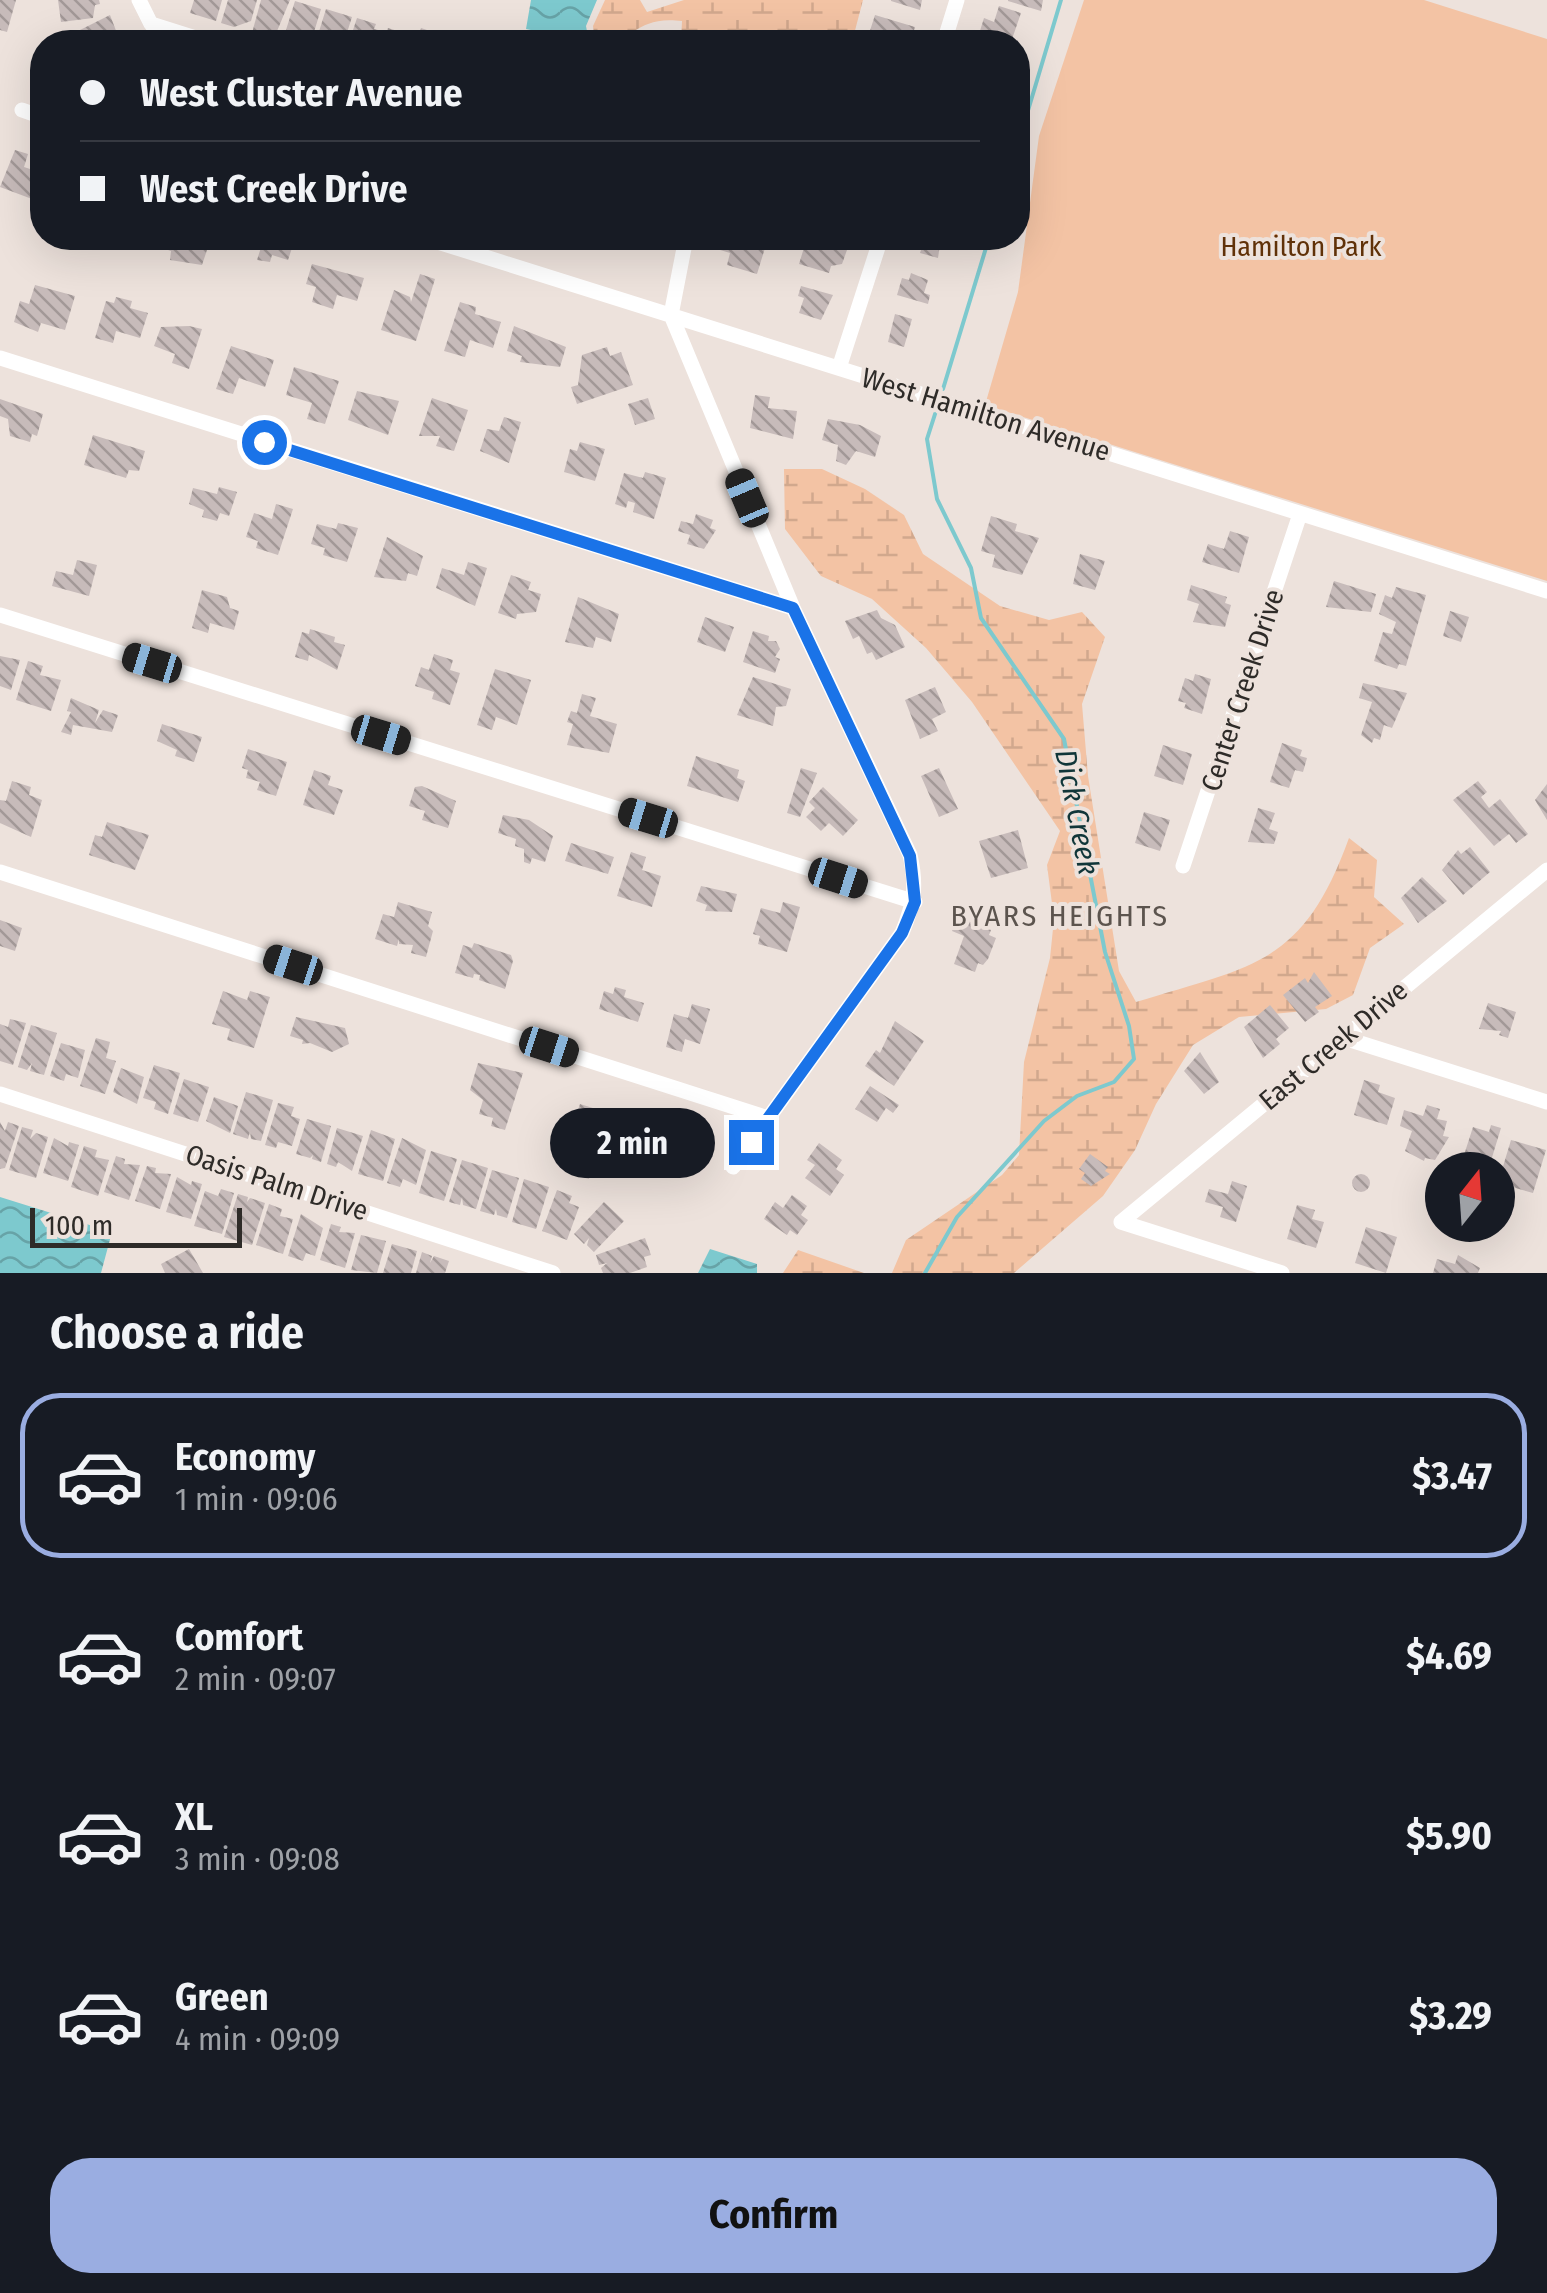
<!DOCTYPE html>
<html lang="en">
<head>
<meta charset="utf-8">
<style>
	body { margin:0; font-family:"Fira Sans Condensed",sans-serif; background:#242831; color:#f1f3f6; height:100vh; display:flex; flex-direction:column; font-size:38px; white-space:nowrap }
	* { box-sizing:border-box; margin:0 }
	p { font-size:32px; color:#9ea1a6 }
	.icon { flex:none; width:55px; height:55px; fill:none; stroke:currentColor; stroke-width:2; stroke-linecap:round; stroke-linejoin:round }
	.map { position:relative; height:1273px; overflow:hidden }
	.sheet { display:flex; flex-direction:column; background:#171b24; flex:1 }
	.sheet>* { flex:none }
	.guide { position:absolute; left:30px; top:30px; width:1000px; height:220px; border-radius:40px; box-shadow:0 10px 40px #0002; display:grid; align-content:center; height:220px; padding:0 50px; background:#171b24 }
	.needle { width:65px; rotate:17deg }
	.buttons { position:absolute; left:1425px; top:1152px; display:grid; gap:20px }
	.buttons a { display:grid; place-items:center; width:90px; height:90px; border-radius:50%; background:#171b24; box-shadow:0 10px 40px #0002; font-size:50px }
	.scale { position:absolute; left:30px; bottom:25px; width:212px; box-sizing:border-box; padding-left:10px; border:5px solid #2e2b28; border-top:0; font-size:28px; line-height:35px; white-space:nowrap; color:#2e2b28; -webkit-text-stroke:8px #ede2dc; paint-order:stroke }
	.end { position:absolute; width:45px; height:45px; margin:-22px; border:12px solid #1a73e8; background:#fff; box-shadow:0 0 0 5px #fff }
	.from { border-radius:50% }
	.bubble { position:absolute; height:70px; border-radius:35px; background:#171b24; box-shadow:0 10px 40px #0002; font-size:32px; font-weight:700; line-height:70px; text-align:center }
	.car { position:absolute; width:30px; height:60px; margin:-30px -15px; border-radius:12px; box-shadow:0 0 8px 2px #0007; background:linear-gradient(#222 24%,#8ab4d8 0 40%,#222 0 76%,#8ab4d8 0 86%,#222 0) }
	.guide b { display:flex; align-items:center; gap:35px; height:95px; font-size:38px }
	.guide b+b { border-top:2px solid #363941 }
	.guide i { width:25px; height:25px; background:#f1f3f6 }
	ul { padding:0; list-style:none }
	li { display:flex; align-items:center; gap:30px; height:165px; margin:0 20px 15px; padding:0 30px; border:5px solid transparent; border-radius:40px }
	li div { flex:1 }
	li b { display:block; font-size:38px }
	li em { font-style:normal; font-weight:700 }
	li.on { border-color:#9aade1 }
	li>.icon { width:90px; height:90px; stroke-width:1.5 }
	h2 { padding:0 50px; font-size:45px; line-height:120px }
	.cta { display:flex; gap:20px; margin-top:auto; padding:20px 50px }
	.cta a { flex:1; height:115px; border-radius:40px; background:#9aade1; color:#111; font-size:40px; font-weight:700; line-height:115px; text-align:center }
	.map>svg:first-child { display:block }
	.wetland { fill:url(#wetland-marsh) }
	.green { fill:#f3c3a4 }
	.water { fill:url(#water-waves) }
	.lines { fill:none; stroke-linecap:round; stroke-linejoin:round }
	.stream { stroke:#7dc9ce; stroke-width:4 }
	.building { fill:url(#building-back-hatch) }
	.street { stroke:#fff; stroke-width:15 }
	.route { stroke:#1a73e8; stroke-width:12 }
	.labels { text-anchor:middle; stroke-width:8; stroke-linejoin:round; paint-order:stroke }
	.park-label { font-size:28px; fill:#603108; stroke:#ede2dc }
	.street-label { font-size:28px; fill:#2e2b28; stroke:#ede2dc }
	.water-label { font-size:30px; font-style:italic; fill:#103639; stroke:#ede2dc }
	.neighbourhood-label { font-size:30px; letter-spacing:2.5px; fill:#5c544e; stroke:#ede2dc }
</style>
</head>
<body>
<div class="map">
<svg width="1547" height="1273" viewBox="0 0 1547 1273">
	<defs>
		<pattern id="wetland-marsh" width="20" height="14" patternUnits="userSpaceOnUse" patternTransform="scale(2.5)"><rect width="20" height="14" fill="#f3c3a4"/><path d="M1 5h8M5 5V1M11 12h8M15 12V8" fill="none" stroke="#d1a88d"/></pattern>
		<pattern id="water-waves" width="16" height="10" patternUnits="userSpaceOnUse" patternTransform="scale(2.5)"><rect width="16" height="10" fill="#7dc9ce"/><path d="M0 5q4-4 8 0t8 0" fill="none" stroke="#67a3a7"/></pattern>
		<pattern id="building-back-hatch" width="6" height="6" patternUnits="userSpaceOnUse" patternTransform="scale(2.5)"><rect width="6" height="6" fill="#c7bbba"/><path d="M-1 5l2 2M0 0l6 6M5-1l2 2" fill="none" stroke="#a29897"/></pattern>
	</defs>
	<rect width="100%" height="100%" fill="#ede2dc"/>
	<path class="wetland" d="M605 0H640L647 12 684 0H863L852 42H681L682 21C635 15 636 43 595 42L593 26Z
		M784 469H822L865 489 904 515 923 554 1000 606 1049 620 1082 612 1105 637 1082 704 1088 776 1119 971 1136 1002C1255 965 1303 965 1349 838L1377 860 1374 897 1404 924 1370 948 1353 995 1326 1009 1239 1017 1193 1045 1156 1104 1135 1150 1103 1196 1014 1273H892L906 1240 1002 1175 1019 1155 1024 1062 1050 958 1054 919 1047 865 1060 831 972 702 926 648 872 599 821 576 785 529Z
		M798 1250 864 1273H783Z"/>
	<path class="green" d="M1084 0H1424L1547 39V581L985 405 1018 292 1039 136Z"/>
	<path class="water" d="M531 0H597L586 26 589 42 526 29Z
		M0 1197 112 1232 101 1273H0Z
		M710 1249 757 1264V1273H698Z"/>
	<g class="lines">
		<path class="stream" d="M1018 144 1061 0
			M943 389 989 238
			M925 1273 957 1217 1044 1121 1077 1096 1114 1082 1134 1059 1129 1026 1105 952 1064 739 981 618 971 568 937 499 927 439 936 411"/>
	</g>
	<path class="building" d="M0 0H16L7 32 0 30Z
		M58 0H99L100 4 95 5 93 18 61 22Z
		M194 0H222L216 21 190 13Z
		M228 0H257L251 21 234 27 221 23Z
		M261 0H290L275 36 252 33Z
		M922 0 920 10 891 1V0Z
		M1043 0 1041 11 1008 1V0Z
		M295 1 321 9 311 42H294L297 33 286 30Z
		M999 6 1021 13 1011 42 979 34 984 18 994 22Z
		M326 9 352 17 344 42 317 38Z
		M110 15 120 41 76 42 72 34Z
		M875 15 915 27 911 40H867Z
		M357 18 376 24 374 29 382 31 378 42H349Z
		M388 28 414 36 412 42H383Z
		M421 28 442 35 440 42H417Z
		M15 150 28 154 24 167 42 173 36 191 42 193 40 202 0 187Z
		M168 238 208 247 202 265 170 260 171 251 165 249Z
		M264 238 293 245 288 260 272 255 270 262 257 260Z
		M720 238 765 248 757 274 727 265 730 253 717 249Z
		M807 238 847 250 842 264 831 266 829 273 799 264Z
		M925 238H941L938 258 920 253Z
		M312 264 364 278 357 301 337 295 333 309 312 302 316 287 306 284Z
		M911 273 928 280 924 293 930 295 928 304 897 295 902 278 909 280Z
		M420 274 435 279 416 341 381 330 394 290 410 297 411 302Z
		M35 285 75 296 65 330 41 323 38 332 14 322 20 301 29 304Z
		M801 286 833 295 821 320 799 313 804 298 798 296Z
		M116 297 132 301 130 308 148 313 140 338 116 331 113 343 95 338 106 301 114 303Z
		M460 302 476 307 475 314 501 322 493 348 470 340 465 357 444 351Z
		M895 314 912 319 904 347 888 342Z
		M189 326 202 329 189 369 172 363 175 354 154 346 161 327Z
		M514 326 566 347 560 367 520 362 522 356 507 351Z
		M231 346 274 360 265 387 239 378 233 394 216 389Z
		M607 347 610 356 621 352 633 385 577 404 571 387 578 385 582 355Z
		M294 367 339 381 325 424 307 419 312 403 286 395Z
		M357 391 399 401 388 435 348 420Z
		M755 395 770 397 768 408 797 411 793 439 750 428Z
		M432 398 468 410 454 451 436 446 440 436H419Z
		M648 398 655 419 635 425 628 404Z
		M0 399 43 414 37 436 32 434 30 442 10 436 8 419 0 416Z
		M504 417 521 422 509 463 480 451 487 429 499 431Z
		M828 419 860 425 881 436 875 457 856 451 846 465 836 461 838 445 822 440Z
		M93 435 145 451 139 471 129 470 126 478 84 465Z
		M580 442 605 449 595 481 564 472 570 449 577 451Z
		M645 472 666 478 654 519 633 512 635 503 628 501 626 508 615 504 624 473 643 478Z
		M219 487 237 492 229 516 220 513 217 521 202 517 204 510 189 504 193 488 217 494Z
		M276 504 293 509 278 555 256 548 258 541 246 537 254 513 272 519Z
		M696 514 713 520 710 528 716 530 704 549 687 544 690 535 678 531 681 521 693 524Z
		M991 516 1017 524 1015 531 1039 538 1022 575 992 567 995 555 981 551Z
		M338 523 358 528 347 562 323 555 325 548 311 544 317 524 336 529Z
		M1230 531 1249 537 1239 573 1202 562 1208 544 1224 549Z
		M387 537 423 556 417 576 408 573 406 581 374 577Z
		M1080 554 1105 561 1095 590 1073 584Z
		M77 560 97 565 89 596 52 586 56 571 73 575Z
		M468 562 487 568 475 606 436 588 442 568 464 575Z
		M511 575 531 582 528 590 541 594 536 612 517 614 516 619 498 613Z
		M1334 581 1376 594 1371 612 1326 607Z
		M1191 585 1227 597 1225 603 1231 605 1225 627 1193 622 1199 604 1187 600Z
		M1396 587 1426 595 1406 666 1399 664 1397 669 1374 661 1383 632 1392 634 1396 622 1379 614 1385 595 1392 598Z
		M202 590 227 597 230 608 239 611 234 630 210 623 208 633 192 628Z
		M578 597 619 614 611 642 596 637 593 648 565 642Z
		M877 610 881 618 895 625 905 647 876 660 872 652 867 654 859 636 853 639 845 621Z
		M1450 611 1469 617 1461 642 1443 636Z
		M705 617 734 627 725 652 697 642Z
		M310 629 335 637 334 642 345 645 337 670 309 655 308 661 295 657 302 632 309 634Z
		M753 631 769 636 768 641H776L780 649 775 657 780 659 775 673 743 662Z
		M434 654 453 660 450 670 460 673 450 705 432 699 434 692 415 686 421 667 429 670Z
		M0 656 20 660 11 690 0 686Z
		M28 661 43 666 40 675 61 680 51 711 16 700Z
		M495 669 531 680 517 725 496 717 492 730 477 725Z
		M1195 674 1211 679 1202 714 1184 708 1186 703 1178 701 1185 678 1193 681Z
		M753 677 791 689 786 706 776 707 773 726 737 715Z
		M1363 683 1407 693 1392 728 1384 725 1380 740 1374 738 1372 743 1361 735 1372 702 1359 698Z
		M935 687 946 712 932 719 938 731 920 739 905 700Z
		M582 694 596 698 590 716 617 724 609 753 567 745 573 724 567 722 571 711 577 713Z
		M71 698 99 710 95 723 103 710 118 715 112 732 73 725 71 735 61 732 71 712 67 711Z
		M162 724 202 737 194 762 175 756 177 750 157 741Z
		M1282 743 1302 750 1300 756 1307 758 1303 772 1295 770 1289 788 1270 782Z
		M1163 745 1192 754 1183 785 1154 776Z
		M248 749 287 762 276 796 257 790 260 782 246 778 248 770 242 768Z
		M696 756 739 770 737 778 745 781 738 802 687 786Z
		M801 768 817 773 800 817 787 813Z
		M939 768 958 809 939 817 921 776Z
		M314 770 331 776 328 785 343 790 334 815 303 805Z
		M12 781 31 787 29 795 42 800 31 837 0 823V800L6 801Z
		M1478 781 1487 792 1481 797 1489 808 1500 799 1528 834 1516 843 1509 834 1494 846 1453 800Z
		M1547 784V820L1535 800Z
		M422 786 456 801 448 828 422 820 425 811 409 806 415 787Z
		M823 787 858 820 843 836 829 823 821 831 806 817 815 808 809 802Z
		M1258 808 1275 813 1269 829 1278 832 1274 844 1248 842Z
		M1144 812 1170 820 1160 851 1135 843Z
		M503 815 529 820 553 836 545 862 532 858 530 864 524 862V849L515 846 516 839 498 833Z
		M107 822 149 835 135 870 89 855 95 835 102 837Z
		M1018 830 1028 868 991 878 979 841Z
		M571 843 614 857 608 874 565 861Z
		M1470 847 1490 872 1463 895 1442 870 1458 850 1461 854Z
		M631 852 646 857 642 870 661 876 652 907 617 896Z
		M1422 877 1447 901 1418 923 1401 898Z
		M701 886 737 894 732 912 705 911 707 905 696 901Z
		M398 902 432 912 428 926 433 931 426 957 411 953 413 945 399 944V939L397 946 375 939 383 914 394 917Z
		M783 902 800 907 787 952 758 944 760 936 753 934 761 908 780 913Z
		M958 917 991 930 989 935 996 938 988 959 983 965 978 963 975 972 954 964 964 936 952 931Z
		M0 920 22 928 15 951 0 946Z
		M474 943 511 955 513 961 505 989 479 980 480 975 474 974 473 978 455 973 463 945 472 948Z
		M1314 972 1332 996 1315 1007 1319 1012 1305 1022 1283 995 1305 978 1308 983Z
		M615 987 626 990 624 997 644 1003 638 1022 599 1009 604 991 613 994Z
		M223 991 247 1000 250 991 270 997 254 1048 227 1040 230 1029 212 1024Z
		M1488 1003 1516 1012 1508 1038 1499 1035 1501 1031 1479 1029Z
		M692 1004 710 1009 700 1044 685 1039 682 1052 666 1047 674 1014 688 1018Z
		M1270 1005 1289 1028 1276 1039 1280 1044 1263 1058 1244 1027Z
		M296 1017 345 1028 349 1044 332 1052 310 1043 302 1044 303 1040 290 1036Z
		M10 1019 26 1023 13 1065 0 1061V1024L8 1027Z
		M895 1021 924 1041 894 1086 865 1066 876 1050 880 1053Z
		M31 1025 57 1033 44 1075 30 1071 32 1063 27 1070 18 1067Z
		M96 1038 110 1042 106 1058 116 1061 105 1094 80 1086Z
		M61 1043 85 1050 78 1078 66 1074 64 1081 50 1076Z
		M1200 1052 1219 1082 1204 1094 1184 1071Z
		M478 1063 523 1073 505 1130 491 1126 493 1118 479 1114 483 1100 470 1090Z
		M154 1065 180 1073 168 1114 154 1109 156 1102 143 1098Z
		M121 1068 144 1077 137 1104 113 1092Z
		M184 1079 209 1087 198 1122 173 1114Z
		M1364 1080 1380 1085 1378 1092 1395 1098 1387 1125 1354 1115Z
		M870 1086 899 1105 893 1113 886 1108 877 1122 855 1109Z
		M246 1092 273 1100 261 1141 251 1139 250 1132 248 1139 233 1134Z
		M214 1097 238 1106 230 1133 206 1121Z
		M278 1103 294 1107 291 1116 300 1119 292 1146 278 1142 276 1148 265 1145Z
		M580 1104 609 1113 606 1120 624 1125 616 1152 582 1142 584 1135 571 1131Z
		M1427 1105 1440 1109 1437 1119 1447 1121 1443 1136 1449 1137 1435 1160 1425 1158 1424 1161 1405 1151 1412 1131 1400 1126 1404 1110 1423 1116Z
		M654 1117 674 1123 672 1131 693 1137 684 1169 642 1157Z
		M307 1119 331 1126 321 1162 312 1159 313 1155 310 1158 296 1154Z
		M0 1122 5 1131 8 1122 19 1126 5 1168 0 1169Z
		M1491 1125 1501 1128 1490 1164 1464 1155 1473 1127 1489 1132Z
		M22 1127 33 1130 30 1139 36 1133 48 1137 36 1178 9 1170Z
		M337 1128 363 1136 352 1171 338 1162 336 1167 327 1164Z
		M371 1130 395 1139 383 1181 358 1174Z
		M54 1138 68 1146 69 1142 79 1145 68 1181 43 1173Z
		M402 1138 426 1150 416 1185 403 1179 400 1187 387 1183Z
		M1511 1140 1546 1150 1533 1193 1498 1183Z
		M819 1143 842 1160 836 1169 844 1175 830 1196 805 1178 815 1165 807 1160Z
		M84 1146 97 1150 95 1157 109 1160 98 1196 71 1187Z
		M431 1151 457 1159 444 1201 419 1193Z
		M1090 1154 1108 1167 1105 1171 1110 1174 1091 1186 1081 1179 1085 1173 1079 1169Z
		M116 1156 125 1159 124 1164 140 1165 129 1200 104 1192Z
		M462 1160 488 1168 476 1209 463 1205 462 1197 460 1205 449 1202Z
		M573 1164 592 1169 589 1179 570 1174Z
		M147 1166 156 1168 155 1173 171 1174 160 1209 135 1201Z
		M492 1170 519 1178 507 1218 497 1215 496 1209 494 1215 480 1211Z
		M1352 1183a9 9 0 1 1 18 0a9 9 0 1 1-18 0Z
		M177 1177 191 1185 192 1181 202 1184 191 1219 166 1212Z
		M524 1179 549 1187 536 1229 512 1222Z
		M1232 1181 1247 1186 1236 1222 1220 1217 1223 1207 1205 1202 1209 1189 1228 1194Z
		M221 1189 234 1193 222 1234 194 1226 205 1191 218 1196Z
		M557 1190 572 1196 569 1203 579 1207 567 1240 542 1231Z
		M238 1194 248 1197 247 1202 250 1198 265 1203 252 1245 224 1237Z
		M792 1195 807 1206 801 1215 808 1220 797 1235 790 1230 787 1235 764 1219 775 1202 783 1208Z
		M604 1202 624 1221 594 1252 587 1245 589 1238 584 1244 574 1234Z
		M269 1204 282 1209 280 1216 293 1219 283 1254 256 1245Z
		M1297 1205 1315 1210 1312 1219 1324 1222 1316 1248 1287 1239Z
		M301 1214 323 1228 315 1256 306 1253 303 1261 288 1256Z
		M331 1224 341 1227 339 1232 355 1233 345 1268 320 1260Z
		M1366 1227 1397 1237 1386 1273 1355 1263Z
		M361 1235 386 1241 377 1273 351 1270Z
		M645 1238 651 1255 644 1257 647 1267 630 1273H603L601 1268 607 1263 599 1265 596 1255Z
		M392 1244 417 1251 411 1273H383Z
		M189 1249 203 1273H165L161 1264Z
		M422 1252 432 1256 430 1263 434 1256 449 1261 445 1273H416Z
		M1458 1255 1480 1268 1478 1273H1433L1437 1259 1455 1264Z"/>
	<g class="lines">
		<path class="street" d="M139 0 151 24 208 42
			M944 42 957 0
			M22 110 42 117
			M425 238 1547 591
			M686 238 671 315 793 608 910 855C917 886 914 904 902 933L733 1167
			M0 358 793 608
			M839 368 881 238
			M0 615 915 902
			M1183 866 1300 514
			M0 872 768 1118
			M1341 1037 1547 1102
			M0 1094 553 1273
			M1121 1222 1547 870
			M1121 1222 1282 1273"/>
	</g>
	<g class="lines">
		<path class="route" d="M264 442 793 608 910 856 915 902 902 933 751 1142"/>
	</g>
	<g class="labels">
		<g class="park-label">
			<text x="1301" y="256">Hamilton Park</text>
		</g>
		<g class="street-label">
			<text transform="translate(986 414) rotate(17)" y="10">West Hamilton Avenue</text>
			<text transform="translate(1242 690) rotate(-72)" y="10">Center Creek Drive</text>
			<text transform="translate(1333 1045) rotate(-40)" y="10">East Creek Drive</text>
			<text transform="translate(277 1182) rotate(18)" y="10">Oasis Palm Drive</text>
		</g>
		<g class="water-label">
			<text transform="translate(1077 812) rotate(79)" y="10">Dick Creek</text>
		</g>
		<g class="neighbourhood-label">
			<text x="1060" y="926">BYARS HEIGHTS</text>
		</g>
	</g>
</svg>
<div class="buttons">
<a><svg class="needle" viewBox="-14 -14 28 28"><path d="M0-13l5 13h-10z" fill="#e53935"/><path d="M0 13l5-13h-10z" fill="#9ea1a6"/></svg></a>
</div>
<div class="scale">100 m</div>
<i class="end from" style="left:264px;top:442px"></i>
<i class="end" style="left:751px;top:1142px"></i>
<div class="bubble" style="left:550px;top:1108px;width:165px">2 min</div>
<i class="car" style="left:747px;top:498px;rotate:337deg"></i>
<i class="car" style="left:152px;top:663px;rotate:287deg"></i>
<i class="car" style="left:381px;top:735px;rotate:107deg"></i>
<i class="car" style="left:648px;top:818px;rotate:287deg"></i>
<i class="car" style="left:838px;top:878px;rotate:108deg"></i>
<i class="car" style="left:293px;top:965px;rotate:288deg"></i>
<i class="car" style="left:549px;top:1047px;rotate:108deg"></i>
<div class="guide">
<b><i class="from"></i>West Cluster Avenue</b>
<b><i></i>West Creek Drive</b>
</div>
</div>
<section class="sheet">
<h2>Choose a ride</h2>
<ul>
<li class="on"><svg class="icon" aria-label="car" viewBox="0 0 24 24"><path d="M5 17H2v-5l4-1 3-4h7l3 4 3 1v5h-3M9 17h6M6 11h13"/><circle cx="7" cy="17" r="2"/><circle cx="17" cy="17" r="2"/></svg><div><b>Economy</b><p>1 min · 09:06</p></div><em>$3.47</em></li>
<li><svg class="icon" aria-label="car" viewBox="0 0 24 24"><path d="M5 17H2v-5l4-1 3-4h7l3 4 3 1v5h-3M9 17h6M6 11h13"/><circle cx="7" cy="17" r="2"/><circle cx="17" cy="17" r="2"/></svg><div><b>Comfort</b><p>2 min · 09:07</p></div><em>$4.69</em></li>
<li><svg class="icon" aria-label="car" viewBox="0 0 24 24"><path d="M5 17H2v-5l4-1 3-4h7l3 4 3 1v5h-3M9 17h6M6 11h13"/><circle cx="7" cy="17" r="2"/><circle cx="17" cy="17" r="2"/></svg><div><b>XL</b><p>3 min · 09:08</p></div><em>$5.90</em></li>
<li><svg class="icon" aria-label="car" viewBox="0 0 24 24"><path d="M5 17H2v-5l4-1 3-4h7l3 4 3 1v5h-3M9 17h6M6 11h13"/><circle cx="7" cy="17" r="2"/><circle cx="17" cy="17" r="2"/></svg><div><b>Green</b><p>4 min · 09:09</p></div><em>$3.29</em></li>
</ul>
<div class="cta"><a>Confirm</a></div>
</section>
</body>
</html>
